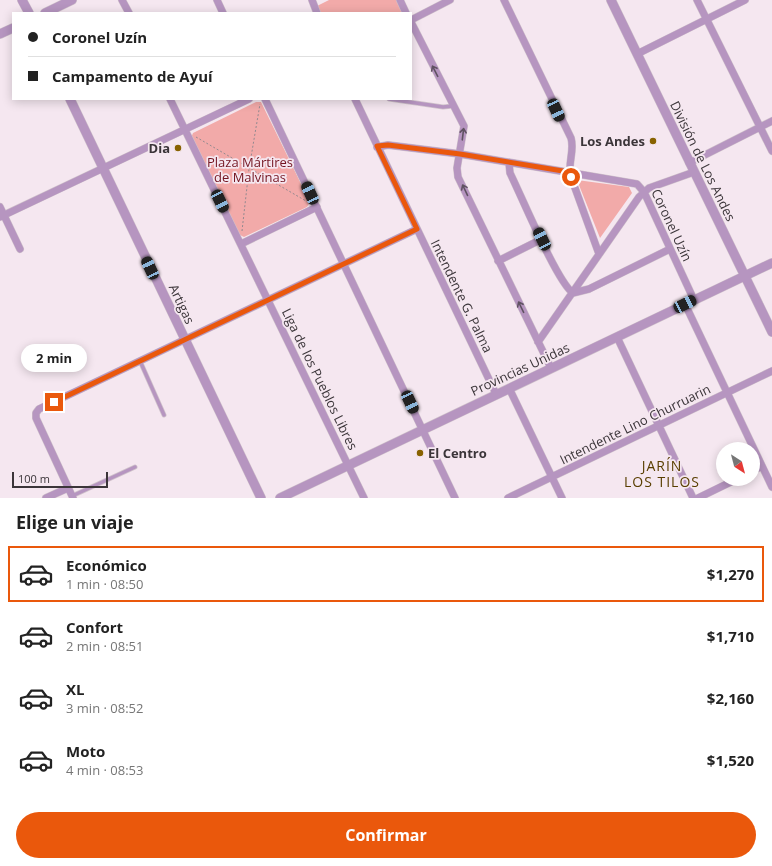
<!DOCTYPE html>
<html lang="es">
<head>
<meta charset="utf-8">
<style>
	body { margin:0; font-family:"Open Sans",sans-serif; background:#f2f2f2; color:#222; height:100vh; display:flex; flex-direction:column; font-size:15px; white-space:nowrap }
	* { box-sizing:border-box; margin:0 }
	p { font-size:13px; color:#767676 }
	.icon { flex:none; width:22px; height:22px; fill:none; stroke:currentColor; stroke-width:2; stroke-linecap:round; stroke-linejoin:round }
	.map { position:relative; height:498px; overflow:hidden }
	.panel { display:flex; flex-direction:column; background:#fff; flex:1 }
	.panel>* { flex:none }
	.hud { position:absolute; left:12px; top:12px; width:400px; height:88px; border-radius:0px; box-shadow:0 2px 10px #0003; display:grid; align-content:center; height:88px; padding:0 16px; background:#fff }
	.needle { width:26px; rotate:144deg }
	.controls { position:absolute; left:716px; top:442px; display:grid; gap:8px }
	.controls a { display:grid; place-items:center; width:44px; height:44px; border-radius:50%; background:#fff; box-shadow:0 2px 10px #0003; font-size:20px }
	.scale { position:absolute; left:12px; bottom:10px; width:96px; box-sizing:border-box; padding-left:4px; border:2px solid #3b3539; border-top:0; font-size:11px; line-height:14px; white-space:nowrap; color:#3b3539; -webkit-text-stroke:3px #f5e7f0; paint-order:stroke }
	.end { position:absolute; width:18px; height:18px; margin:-9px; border:5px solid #ea580c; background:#fff; box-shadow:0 0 0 2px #fff }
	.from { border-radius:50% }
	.bubble { position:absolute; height:28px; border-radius:14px; background:#fff; box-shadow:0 2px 10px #0003; font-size:13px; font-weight:700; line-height:28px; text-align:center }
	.car { position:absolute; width:12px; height:24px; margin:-12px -6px; border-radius:5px; box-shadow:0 0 3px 1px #0007; background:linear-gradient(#222 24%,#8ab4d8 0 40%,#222 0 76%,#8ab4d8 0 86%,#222 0) }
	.hud b { display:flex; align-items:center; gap:14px; height:38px; font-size:15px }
	.hud b+b { border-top:1px solid #e0e0e0 }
	.hud i { width:10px; height:10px; background:#222 }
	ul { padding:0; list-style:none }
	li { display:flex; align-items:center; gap:12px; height:56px; margin:0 8px 6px; padding:0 8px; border:2px solid transparent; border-radius:0px }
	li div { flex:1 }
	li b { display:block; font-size:15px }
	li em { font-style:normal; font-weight:700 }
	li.selected { border-color:#ea580c }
	li>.icon { width:36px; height:36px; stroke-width:1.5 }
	h2 { padding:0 16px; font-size:18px; line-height:48px }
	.action { display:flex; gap:8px; margin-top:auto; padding:8px 16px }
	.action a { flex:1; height:46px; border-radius:24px; background:#ea580c; color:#fff; font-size:16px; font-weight:700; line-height:46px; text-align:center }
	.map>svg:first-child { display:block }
	.green { fill:#f2aaa9 }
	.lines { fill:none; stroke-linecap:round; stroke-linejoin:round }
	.service-casing { stroke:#d0c3cb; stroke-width:5 }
	.minor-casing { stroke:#d0c3cb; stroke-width:8 }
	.tertiary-casing { stroke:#d0c3cb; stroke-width:10 }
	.path { stroke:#93898f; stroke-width:1; stroke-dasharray:2 2; stroke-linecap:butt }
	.service { stroke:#b695c0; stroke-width:3.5 }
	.minor { stroke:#b695c0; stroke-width:7 }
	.tertiary { stroke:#b695c0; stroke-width:9 }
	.oneway { stroke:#605262 }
	.route { stroke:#ea580c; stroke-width:5 }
	.poi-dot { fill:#886200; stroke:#f5e7f0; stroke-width:1.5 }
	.labels { text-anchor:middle; stroke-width:3.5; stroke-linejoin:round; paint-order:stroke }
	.poi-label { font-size:13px; font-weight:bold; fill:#3b3539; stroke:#f5e7f0; text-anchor:end }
	.street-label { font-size:13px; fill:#3b3539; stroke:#f5e7f0 }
	.park-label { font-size:13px; fill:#741521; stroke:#f5e7f0 }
	.neighbourhood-label { font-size:14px; letter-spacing:1px; fill:#593e00; stroke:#f5e7f0 }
</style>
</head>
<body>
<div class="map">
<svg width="772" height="498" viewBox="0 0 772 498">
	<rect width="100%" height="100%" fill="#f5e7f0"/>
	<path class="green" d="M329 0H397L403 13H320L317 6Z
		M256 102H261L310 202 307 207 244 237 238 234 191 138 193 133Z
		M577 180 629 187 632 193 600 238Z"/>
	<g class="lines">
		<defs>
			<path id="service" d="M389 99 443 107 453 106
				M140 361 164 415
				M72 496 135 467"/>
			<path id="minor" d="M122 0 129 13
				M217 0 223 13
				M312 0 317 13
				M400 0 406 13
				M504 0 571 138C575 151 567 164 571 177L599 254
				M697 0 772 151
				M411 20 450 0
				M411 22 464 126 457 168 458 177 551 368
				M637 54 745 0
				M170 99 364 498
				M265 99 455 498
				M355 99 496 394
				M377 147 388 145 460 154 637 184 644 192 694 300
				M509 163 510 173C521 195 557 282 573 293L589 289 670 249
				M689 163 772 121
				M0 207 20 249
				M0 217 249 99
				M241 244 317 207
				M498 261 542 239
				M685 304 772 487
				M617 337 693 498
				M538 342 639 197 649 188 694 172
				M509 388 562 498
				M753 471 762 466
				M46 498 68 488
				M73 498 36 418V413L39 409 417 229
				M508 498 772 371
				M698 498 737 479"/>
			<path id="tertiary" d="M22 0 29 13
				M611 0 772 332
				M45 13 72 0
				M0 34 13 28
				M70 99 261 498
				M280 498 772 263"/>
		</defs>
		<use href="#service" class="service-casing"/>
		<use href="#minor" class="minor-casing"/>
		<use href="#tertiary" class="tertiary-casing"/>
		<path class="path" d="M196 137 306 201
			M242 231 249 169 260 104"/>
		<use href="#service" class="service"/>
		<use href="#minor" class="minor"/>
		<use href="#tertiary" class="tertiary"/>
	</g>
	<defs><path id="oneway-shaft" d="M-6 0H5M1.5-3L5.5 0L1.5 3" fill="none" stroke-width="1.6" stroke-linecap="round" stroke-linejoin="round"/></defs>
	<g class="oneway">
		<use href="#oneway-shaft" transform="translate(435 71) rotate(-117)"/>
		<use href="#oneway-shaft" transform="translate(463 134) rotate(-83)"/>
		<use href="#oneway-shaft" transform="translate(465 190) rotate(-115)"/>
		<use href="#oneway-shaft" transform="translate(521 307) rotate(-116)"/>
	</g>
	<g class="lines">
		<path class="route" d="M54 402 417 229 377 146 388 145 460 154 569 172 571 177"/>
	</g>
	<g class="poi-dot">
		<circle cx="653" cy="141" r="4"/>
		<circle cx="178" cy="148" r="4"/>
		<circle cx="420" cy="453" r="4"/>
	</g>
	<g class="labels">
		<g class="poi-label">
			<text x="645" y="146">Los Andes</text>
			<text x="170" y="153">Dia</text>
			<text x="428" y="458" text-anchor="start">El Centro</text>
		</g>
		<g class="street-label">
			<text transform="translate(703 161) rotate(64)" y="5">División de Los Andes</text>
			<text transform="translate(672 225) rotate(65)" y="5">Coronel Uzín</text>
			<text transform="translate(462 296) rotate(64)" y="5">Intendente G. Palma</text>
			<text transform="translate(182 304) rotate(65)" y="5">Artigas</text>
			<text transform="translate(520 369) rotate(-25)" y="5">Provincias Unidas</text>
			<text transform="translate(320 379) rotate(64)" y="5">Liga de los Pueblos Libres</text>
			<text transform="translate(635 424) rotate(-26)" y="5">Intendente Lino Churruarin</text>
		</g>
		<g class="park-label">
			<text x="250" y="167">Plaza Mártires<tspan x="250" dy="15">de Malvinas</tspan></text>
		</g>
		<g class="neighbourhood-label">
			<text x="662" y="471">JARÍN<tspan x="662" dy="16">LOS TILOS</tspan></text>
		</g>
	</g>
</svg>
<div class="controls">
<a><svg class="needle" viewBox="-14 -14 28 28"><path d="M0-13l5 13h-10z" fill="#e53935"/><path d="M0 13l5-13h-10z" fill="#767676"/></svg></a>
</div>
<div class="scale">100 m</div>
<i class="end from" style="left:571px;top:177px"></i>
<i class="end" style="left:54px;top:402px"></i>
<div class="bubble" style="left:21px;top:344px;width:66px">2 min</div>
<i class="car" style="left:556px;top:110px;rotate:155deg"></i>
<i class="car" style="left:310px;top:193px;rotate:335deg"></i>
<i class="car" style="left:220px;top:201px;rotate:154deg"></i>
<i class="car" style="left:542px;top:239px;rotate:334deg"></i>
<i class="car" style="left:150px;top:268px;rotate:335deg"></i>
<i class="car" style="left:685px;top:304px;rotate:64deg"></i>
<i class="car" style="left:410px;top:402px;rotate:155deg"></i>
<div class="hud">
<b><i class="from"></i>Coronel Uzín</b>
<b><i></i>Campamento de Ayuí</b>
</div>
</div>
<section class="panel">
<h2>Elige un viaje</h2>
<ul>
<li class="selected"><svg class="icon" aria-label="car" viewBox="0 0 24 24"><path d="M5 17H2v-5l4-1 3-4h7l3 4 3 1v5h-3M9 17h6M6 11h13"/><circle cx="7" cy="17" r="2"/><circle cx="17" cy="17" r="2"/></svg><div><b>Económico</b><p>1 min · 08:50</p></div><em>$1,270</em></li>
<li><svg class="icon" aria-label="car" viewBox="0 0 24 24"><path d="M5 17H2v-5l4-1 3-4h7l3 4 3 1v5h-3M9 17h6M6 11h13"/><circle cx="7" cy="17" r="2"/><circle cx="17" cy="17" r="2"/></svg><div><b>Confort</b><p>2 min · 08:51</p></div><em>$1,710</em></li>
<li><svg class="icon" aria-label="car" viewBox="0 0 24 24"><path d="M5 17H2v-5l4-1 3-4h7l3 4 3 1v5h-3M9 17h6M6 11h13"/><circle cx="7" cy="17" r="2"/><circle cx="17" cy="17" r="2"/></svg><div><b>XL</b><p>3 min · 08:52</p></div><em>$2,160</em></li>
<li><svg class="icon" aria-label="car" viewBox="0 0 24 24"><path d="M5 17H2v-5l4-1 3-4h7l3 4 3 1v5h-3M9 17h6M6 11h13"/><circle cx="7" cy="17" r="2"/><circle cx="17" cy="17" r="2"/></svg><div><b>Moto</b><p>4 min · 08:53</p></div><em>$1,520</em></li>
</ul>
<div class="action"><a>Confirmar</a></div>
</section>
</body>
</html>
